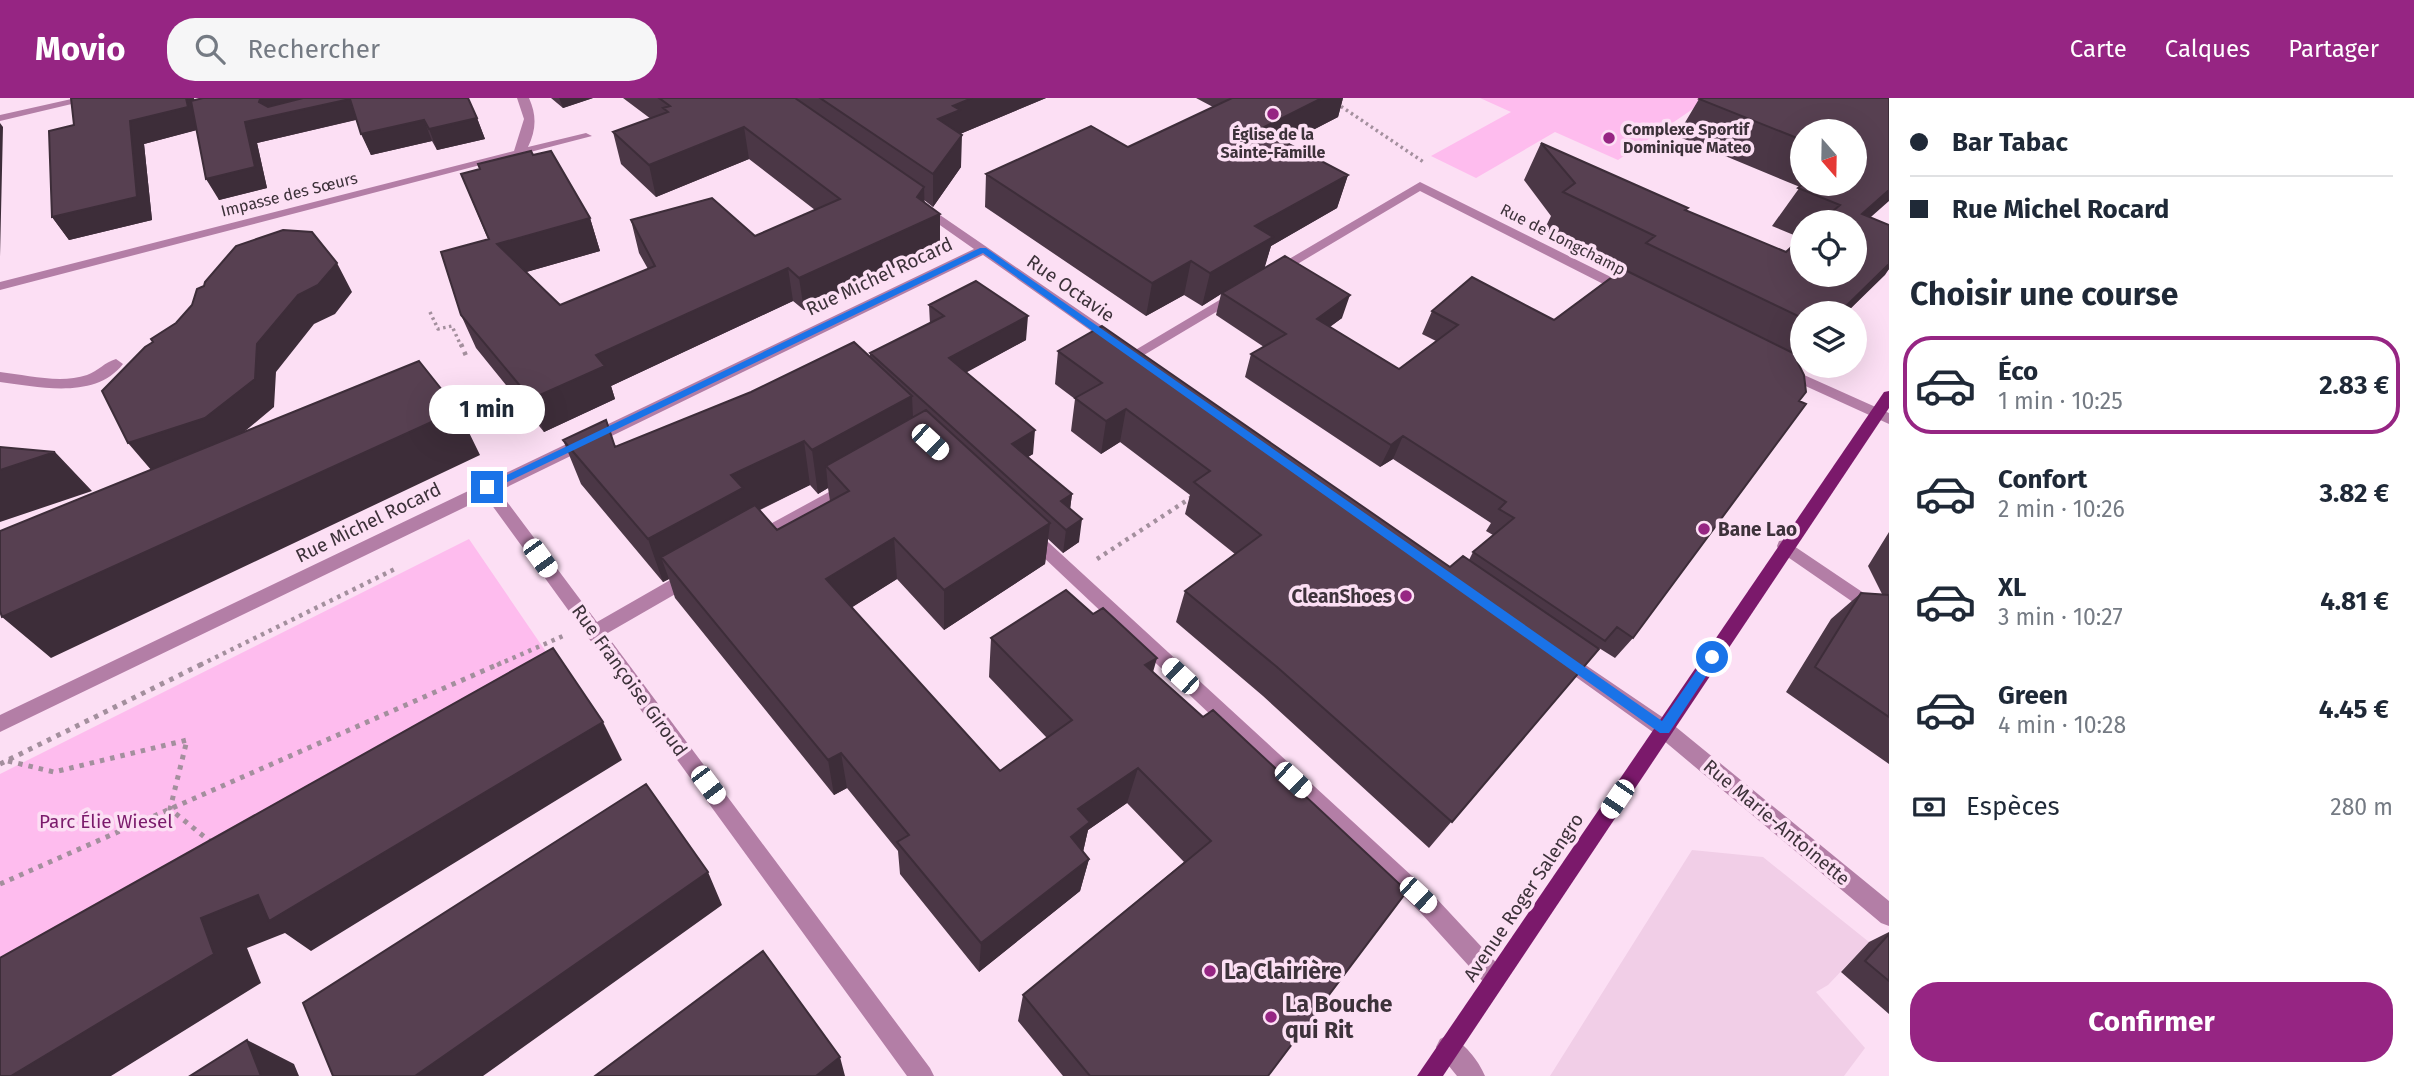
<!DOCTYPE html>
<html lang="fr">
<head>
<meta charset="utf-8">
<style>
	body { margin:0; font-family:"Fira Sans",sans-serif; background:#f6f6f7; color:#1f2937; height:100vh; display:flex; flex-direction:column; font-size:26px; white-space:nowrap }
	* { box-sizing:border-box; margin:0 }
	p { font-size:23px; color:#747a83 }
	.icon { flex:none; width:38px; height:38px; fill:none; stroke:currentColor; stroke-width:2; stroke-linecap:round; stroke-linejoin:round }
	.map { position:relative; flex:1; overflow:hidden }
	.drawer { display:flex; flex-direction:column; background:#fff; width:525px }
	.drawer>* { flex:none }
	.hud { display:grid; align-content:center; height:154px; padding:0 21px; background:#fff }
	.needle { width:46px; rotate:160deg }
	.buttons { position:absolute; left:1790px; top:21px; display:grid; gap:14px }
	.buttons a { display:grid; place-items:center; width:77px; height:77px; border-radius:50%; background:#fff; box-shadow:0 7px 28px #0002; font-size:35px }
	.end { position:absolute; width:32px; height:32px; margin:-16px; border:9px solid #1a73e8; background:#fff; box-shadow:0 0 0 4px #fff }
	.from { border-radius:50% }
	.bubble { position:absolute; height:49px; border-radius:24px; background:#fff; box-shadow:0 7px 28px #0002; font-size:23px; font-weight:700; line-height:49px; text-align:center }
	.car { position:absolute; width:21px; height:42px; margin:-21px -10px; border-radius:9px; box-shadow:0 0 5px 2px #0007; background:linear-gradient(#fff 24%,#345 0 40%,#fff 0 76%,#345 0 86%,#fff 0) }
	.hud b { display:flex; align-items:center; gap:24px; height:66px; font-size:26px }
	.hud b+b { border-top:2px solid #e0e1e3 }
	.hud i { width:18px; height:18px; background:#1f2937 }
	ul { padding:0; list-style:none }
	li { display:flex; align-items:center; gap:21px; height:98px; margin:0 14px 10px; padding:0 7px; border:4px solid transparent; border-radius:28px }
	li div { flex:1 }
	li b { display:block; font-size:26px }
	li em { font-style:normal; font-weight:700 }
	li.current { border-color:#962583 }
	li>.icon { width:63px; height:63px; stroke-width:1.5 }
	h2 { padding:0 21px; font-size:32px; line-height:84px }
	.pay { display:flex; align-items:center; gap:18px; height:77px; padding:0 21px; font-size:26px }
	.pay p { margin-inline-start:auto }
	.cta { display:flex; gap:14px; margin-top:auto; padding:14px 21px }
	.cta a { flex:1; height:80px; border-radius:28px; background:#962583; color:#fff; font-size:28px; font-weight:700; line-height:80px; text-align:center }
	header { display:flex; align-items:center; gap:42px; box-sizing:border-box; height:98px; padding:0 35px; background:#962583; color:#fff }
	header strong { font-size:33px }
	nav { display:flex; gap:38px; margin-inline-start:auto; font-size:24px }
	.search { width:490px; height:63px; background:#f6f6f7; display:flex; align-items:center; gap:18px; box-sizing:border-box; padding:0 24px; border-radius:28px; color:#747a83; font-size:26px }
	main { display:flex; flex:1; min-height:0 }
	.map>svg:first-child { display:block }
	.built { fill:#f1cee7 }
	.green { fill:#febcee }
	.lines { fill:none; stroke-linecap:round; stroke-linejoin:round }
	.path-far2 { stroke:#a38f9d; stroke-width:3.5; stroke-dasharray:2.5 3.5; stroke-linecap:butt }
	.path-far1 { stroke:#a38f9d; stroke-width:4.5; stroke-dasharray:3.5 5; stroke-linecap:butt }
	.path { stroke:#a38f9d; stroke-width:5; stroke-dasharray:4.5 6; stroke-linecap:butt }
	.minor { fill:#b37ea6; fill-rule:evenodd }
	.major { fill:#7b196b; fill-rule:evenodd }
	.wall { fill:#4b3746; fill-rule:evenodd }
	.shaded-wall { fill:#3d2d39 }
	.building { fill:#574051; stroke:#3d2d39; stroke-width:2 }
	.route { fill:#1a73e8 }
	.poi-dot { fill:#962583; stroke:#fcdff4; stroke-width:2.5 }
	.labels { text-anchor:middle; stroke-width:7; stroke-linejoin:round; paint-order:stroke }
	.far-poi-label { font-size:16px; font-weight:bold; fill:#3d323a; stroke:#fcdff4; text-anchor:start }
	.far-street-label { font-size:16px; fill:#3d323a; stroke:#fcdff4 }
	.street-label { font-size:19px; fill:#3d323a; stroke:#fcdff4 }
	.poi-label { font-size:19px; font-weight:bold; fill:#3d323a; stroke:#fcdff4; text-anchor:start }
	.park-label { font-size:19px; fill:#7b1a6b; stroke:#fcdff4 }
	.near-poi-label { font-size:23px; font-weight:bold; fill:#3d323a; stroke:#fcdff4; text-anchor:start }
</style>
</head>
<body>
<header>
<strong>Movio</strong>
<div class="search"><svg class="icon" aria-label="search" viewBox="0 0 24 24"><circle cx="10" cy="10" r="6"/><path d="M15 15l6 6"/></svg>Rechercher</div>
<nav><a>Carte</a><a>Calques</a><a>Partager</a></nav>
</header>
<main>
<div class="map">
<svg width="1889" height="978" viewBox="0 0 1889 978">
	<rect width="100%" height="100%" fill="#fcdff4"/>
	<path class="built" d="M1692 752 1763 759 1869 844 1828 887 1816 894 1865 950 1844 978H1550Z"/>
	<path class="green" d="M1480 0H1709L1618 62 1555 34 1476 80 1431 58 1511 14Z
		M469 441 557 570 0 886V676Z"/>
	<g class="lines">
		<path class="path-far2" d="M1336 5 1425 65
			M430 214 438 231 452 228 461 248"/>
		<path class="path-far1" d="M461 246 467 260
			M1097 461 1192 399
			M200 567 397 470
			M497 567 563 538"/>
		<path class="path" d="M8 663 54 674 187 642 170 711 212 745
			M0 666 204 565
			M0 786 501 565"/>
		<path class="minor" d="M76 0H97L0 23V17Z
			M517 0H529C537 18 536 32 528 49L586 35 592 38 0 192V184L514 53 524 21Z
			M1420 84 1633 190 1635 193 1633 196H1623L1420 93 1279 177H1269L1267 174Z
			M921 104 1121 241V247H1111L983 157 499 393 597 524 686 473H698L701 478 698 483 606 536 930 970 934 978H907L486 399 0 634V617L974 151 917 111V105Z
			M1238 191 1245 195 1243 198 1139 260 1134 262 1127 257Z
			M116 261 123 266C95 302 39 289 0 284V274C27 277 60 286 87 277 98 273 105 264 116 261Z
			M1784 268 1889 315V326L1779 276 1777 273 1779 270Z
			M851 382 857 384 859 388 857 392 762 447H750L748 442 750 437Z
			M1029 430 1035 432 1436 800 1503 872 1506 880 1503 888 1495 891 1487 888 1420 814 1023 440 1021 436 1023 432Z
			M1785 442 1889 512V529L1779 453 1777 448 1779 443Z
			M1562 551 1671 625 1889 803V828L1881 825 1657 637 1555 564 1553 559 1555 554Z
			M1448 937C1463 943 1479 963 1485 978H1457L1440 957 1436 949 1440 941Z"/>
		<path class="major" d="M1889 293V310L1443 978H1417L1884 294Z"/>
	</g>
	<path class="wall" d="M551 0H593L563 10Z
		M623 0H1046L960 36 961 69 933 109 924 102 940 148 804 212 793 203 611 288 615 301 544 334 476 250 461 217 488 141 461 76 533 57 590 120 600 153 526 174 560 207 648 171 639 155 631 122 755 138 815 112 749 61 656 99 621 66 613 34 651 21Z
		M1196 0H1343L1338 19 1287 45 1348 77 1337 110 1271 148 1264 170 1342 220 1330 229 1399 271 1436 243 1422 236 1432 213 1554 222 1622 171 1544 132 1551 118 1524 82 1541 45 1688 110 1686 113 1786 154 1801 140 1772 128 1800 89 1677 38 1699 1 1889 0 1870 120 1889 127V171L1846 215H1802V259L1798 264 1633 540 1615 560 1599 550 1429 750 1263 598 1176 524 1185 493 1235 456 1185 416 1190 397 1120 344 1101 356 1071 333 1075 301 1055 286 1058 253 1450 469 1469 462 1473 454 1493 437 1486 433 1491 425 1393 361 1380 369 1245 279 1251 256 1264 249 1216 217 1221 196 1202 208 1184 197 1146 218 985 109 986 76 1128 49 1213 9ZM1802 33H1855V86H1802ZM1802 124H1855L1802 177Z
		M195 2 477 20 485 41 437 52 432 43 371 57 356 22 257 45 267 90 219 102 196 32 144 46 152 122 69 142 52 119Z
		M929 207 1026 242 966 274 1033 356 1028 359 1072 396 1070 411 1079 444 1063 455 1048 441 1045 466 944 532 897 481 851 510 1000 673 1047 640 989 579 991 540 1153 574 1203 619 1268 978H1063L1018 923 1023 897 1184 764 1127 705 1088 732 1083 754 1089 761 1080 793 979 874 900 776 898 753 847 690 834 697 675 500 669 481 663 484 581 386 563 342 615 349 870 259V255L930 226ZM810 387 818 396 828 390 830 403 777 432 760 412Z
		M1889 434V666L1786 594 1831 521 1861 495 1882 496 1868 468Z
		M1889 834V916L1841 874 1869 844Z"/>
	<path class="shaded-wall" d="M186 0H194L201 31 144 46 152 122 69 142 52 119 130 23Z
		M263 0H354L359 21 257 45 267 90 219 102 206 81 260 1Z
		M559 0H593L563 10Z
		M972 0H1046L960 36 962 37 961 69 933 109V76L938 21 953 8Z
		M1322 0H1343L1338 19 1252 64 1260 31Z
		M477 20 485 41 437 52 429 31Z
		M424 22 432 43 371 57 361 36Z
		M0 25 3 29 0 159Z
		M744 29 749 61 656 99 649 67Z
		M1348 77 1337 110 1271 148 1264 172 1222 195 1221 196 1202 208 1210 175 1255 128Z
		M924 89 925 121 940 116V148L804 212 799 180 917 99Z
		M1889 92V103L1855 133 1862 116Z
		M590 120 600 153 509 179 497 146Z
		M1191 163 1184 197 1146 218 1152 185Z
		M337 165 352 194 335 216 314 226 276 274 274 309 226 349 152 373 128 345 257 246 298 197Z
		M1889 166V171L1885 177 1846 215H1839Z
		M788 170 793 203 611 288 615 301 544 334 531 301 596 257Z
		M1350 197 1342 220 1309 243 1317 221Z
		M1028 218 1026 242 949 284V260Z
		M912 298 914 342 826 368 828 390 818 396 812 352Z
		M1126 311 1120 344 1101 356 1106 323Z
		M458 312 480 357 51 560 2 519Z
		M1035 332 1033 356 1011 369 1012 346Z
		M1403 338 1393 361 1380 369 1391 347Z
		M804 343 810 387 661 459 669 481 663 484 648 441 731 377Z
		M55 354 92 393 0 424V372Z
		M1072 396 1069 419 1058 426 1061 403Z
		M1082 421 1079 444 1063 455 1066 432Z
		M1050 425 1045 466 944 532V492Z
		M894 440 897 481 831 522 826 481Z
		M1157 560 1146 599 1145 567Z
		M603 624 622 662 311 853 285 835 247 850 261 885 111 978H11L201 820Z
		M841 655 847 690 834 697 828 662Z
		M1138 670 1127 705 1088 732 1082 758 1063 772 1078 711Z
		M1089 761 1080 793 979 874 981 845Z
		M708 774 722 807 483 978H415Z
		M247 942 294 966 299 978H261Z
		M840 959 845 978H816Z"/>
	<path class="building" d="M71 0H186L188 9 130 23 137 99 52 119 49 33 74 27Z
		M203 0H263L260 1 259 4 268 9 303 0H468L477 20 429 31 424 22 361 36 350 1 245 24 255 69 206 81 191 3Z
		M659 0H795L924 89 917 99 940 116 799 180 788 170 596 257 605 268 531 301 461 217 441 154 489 141 461 76 480 71 478 66 531 53 533 57 551 53 590 120 497 146 560 207 655 168 631 122 712 100 755 138 840 101 744 29 649 67 613 34 668 14 663 10 670 8Z
		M820 0H972L953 8 960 12 938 21 962 37 933 76Z
		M1232 0H1322L1260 31 1348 77 1255 128 1273 139 1210 175 1191 163 1152 185 986 76 1091 28 1128 49Z
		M1700 0H1889V92L1862 116 1889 127V166L1839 215H1802V220L1646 145 1655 138 1563 94 1575 85 1541 45 1688 110 1685 112 1786 154 1802 139V177H1855V124H1820L1840 107 1798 90 1803 86H1855V33H1802V42L1699 1Z
		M283 132 312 134 337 165 318 187 298 197 257 246 255 281 205 320 128 345 102 293 145 249 153 244 151 241 176 225 192 207 197 191 204 188 205 184 236 148Z
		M1285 158 1350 197 1317 221 1399 271 1458 227 1432 213 1472 179 1554 222 1623 171 1799 258 1796 261 1804 277 1806 294 1799 303 1806 306 1633 540 1617 529 1605 543 1473 454 1514 420 1499 411 1506 404 1403 338 1391 347 1251 256 1286 236 1222 195Z
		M976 183 1028 218 949 260 1035 332 1012 346 1072 396 1061 403 1082 421 1066 432 870 255 944 218 929 207Z
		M1102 228 1450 469 1463 458 1599 551 1452 724 1277 569 1185 493 1261 437 1194 384 1210 373 1126 311 1106 323 1075 300 1102 285 1058 253Z
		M854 244 912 298 812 352 804 343 731 377 743 390 648 441 563 342 606 322 615 349 751 294Z
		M419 263 458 312 2 519 0 513V433Z
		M926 312 1050 425 944 492 894 440 826 481 1000 673 1072 622 991 540 1066 492 1093 516 1103 510 1157 560 1145 567 1203 619 1213 612 1407 793 1268 978H1090L1023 897 1211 743 1138 670 1078 711 1090 724 1071 739 1089 761 981 845 897 744 909 737 841 655 828 662 661 459 755 407 777 432 849 393 826 368Z
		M0 349 55 354 0 372Z
		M1861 495 1889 497V619L1815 569Z
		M553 550 603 624 269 823 258 797 201 820 214 856 11 978H0V860Z
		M646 686 708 774 415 978H333L303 905Z
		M1889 836V883L1865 863Z
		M763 853 840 959 816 978H595Z
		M247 942 261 978H190Z"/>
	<path class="route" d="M980 150H986L1662 623 1708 556H1716V563L1669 635H1660L983 155 491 392H483L482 389Z"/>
	<g class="poi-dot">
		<circle cx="1273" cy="16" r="7"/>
		<circle cx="1609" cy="40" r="7"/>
		<circle cx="1704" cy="431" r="7"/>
		<circle cx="1406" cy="498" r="7"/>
		<circle cx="1210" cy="873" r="7"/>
		<circle cx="1271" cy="919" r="7"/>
	</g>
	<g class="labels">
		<g class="far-poi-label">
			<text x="1623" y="37">Complexe Sportif<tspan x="1623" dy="18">Dominique Mateo</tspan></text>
			<text x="1273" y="42" text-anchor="middle">Église de la<tspan x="1273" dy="18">Sainte-Famille</tspan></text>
		</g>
		<g class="far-street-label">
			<text transform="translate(289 96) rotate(-14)" y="6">Impasse des Sœurs</text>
			<text transform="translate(1563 141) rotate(27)" y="6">Rue de Longchamp</text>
		</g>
		<g class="street-label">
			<text transform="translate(879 178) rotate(-25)" y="7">Rue Michel Rocard</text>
			<text transform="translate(1071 190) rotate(35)" y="7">Rue Octavie</text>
			<text transform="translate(368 424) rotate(-26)" y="7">Rue Michel Rocard</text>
			<text transform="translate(630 582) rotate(54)" y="7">Rue Françoise Giroud</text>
			<text transform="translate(1777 724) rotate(40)" y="7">Rue Marie-Antoinette</text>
			<text transform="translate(1523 799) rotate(-56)" y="7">Avenue Roger Salengro</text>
		</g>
		<g class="poi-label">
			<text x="1718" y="438">Bane Lao</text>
			<text x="1392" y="505" text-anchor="end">CleanShoes</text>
		</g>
		<g class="park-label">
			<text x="106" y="730">Parc Élie Wiesel</text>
		</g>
		<g class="near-poi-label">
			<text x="1224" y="881">La Clairière</text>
			<text x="1285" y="914">La Bouche<tspan x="1285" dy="26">qui Rit</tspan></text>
		</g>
	</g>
</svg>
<div class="buttons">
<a><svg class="needle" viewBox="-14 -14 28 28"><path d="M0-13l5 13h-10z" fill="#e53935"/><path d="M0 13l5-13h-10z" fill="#747a83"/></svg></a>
<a><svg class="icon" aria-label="locate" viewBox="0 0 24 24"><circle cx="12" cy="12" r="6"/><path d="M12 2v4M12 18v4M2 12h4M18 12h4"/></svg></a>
<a><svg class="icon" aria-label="layers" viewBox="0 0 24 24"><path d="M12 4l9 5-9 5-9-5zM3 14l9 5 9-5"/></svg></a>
</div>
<i class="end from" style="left:1712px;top:559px"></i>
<i class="end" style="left:487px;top:389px"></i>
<div class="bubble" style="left:429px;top:287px;width:116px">1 min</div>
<i class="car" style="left:930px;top:344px;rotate:133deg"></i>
<i class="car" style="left:540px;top:460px;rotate:144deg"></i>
<i class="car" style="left:1180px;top:578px;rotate:313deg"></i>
<i class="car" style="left:1293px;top:682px;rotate:133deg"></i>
<i class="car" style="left:708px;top:687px;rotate:143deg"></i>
<i class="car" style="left:1617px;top:701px;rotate:214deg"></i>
<i class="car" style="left:1418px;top:797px;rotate:133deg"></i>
</div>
<section class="drawer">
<div class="hud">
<b><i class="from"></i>Bar Tabac</b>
<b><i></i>Rue Michel Rocard</b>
</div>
<h2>Choisir une course</h2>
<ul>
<li class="current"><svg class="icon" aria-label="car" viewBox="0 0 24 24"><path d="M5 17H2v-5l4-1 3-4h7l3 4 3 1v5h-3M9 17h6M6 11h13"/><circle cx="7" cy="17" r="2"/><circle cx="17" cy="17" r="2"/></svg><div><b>Éco</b><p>1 min · 10:25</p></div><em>2.83 €</em></li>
<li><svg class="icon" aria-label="car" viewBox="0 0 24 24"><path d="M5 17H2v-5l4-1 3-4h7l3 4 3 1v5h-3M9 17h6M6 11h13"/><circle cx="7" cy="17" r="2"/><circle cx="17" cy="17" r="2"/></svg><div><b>Confort</b><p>2 min · 10:26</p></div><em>3.82 €</em></li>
<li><svg class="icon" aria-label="car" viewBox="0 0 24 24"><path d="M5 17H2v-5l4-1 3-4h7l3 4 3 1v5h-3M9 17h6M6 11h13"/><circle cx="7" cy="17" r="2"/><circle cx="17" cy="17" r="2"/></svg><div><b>XL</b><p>3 min · 10:27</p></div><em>4.81 €</em></li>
<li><svg class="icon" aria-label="car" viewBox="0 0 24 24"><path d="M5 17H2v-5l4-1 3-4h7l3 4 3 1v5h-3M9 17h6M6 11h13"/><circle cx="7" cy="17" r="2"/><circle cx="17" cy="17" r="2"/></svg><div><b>Green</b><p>4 min · 10:28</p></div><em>4.45 €</em></li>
</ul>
<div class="pay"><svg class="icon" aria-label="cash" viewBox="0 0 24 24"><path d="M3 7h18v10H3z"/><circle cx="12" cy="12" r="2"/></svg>Espèces<p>280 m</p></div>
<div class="cta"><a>Confirmer</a></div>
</section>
</main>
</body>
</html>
